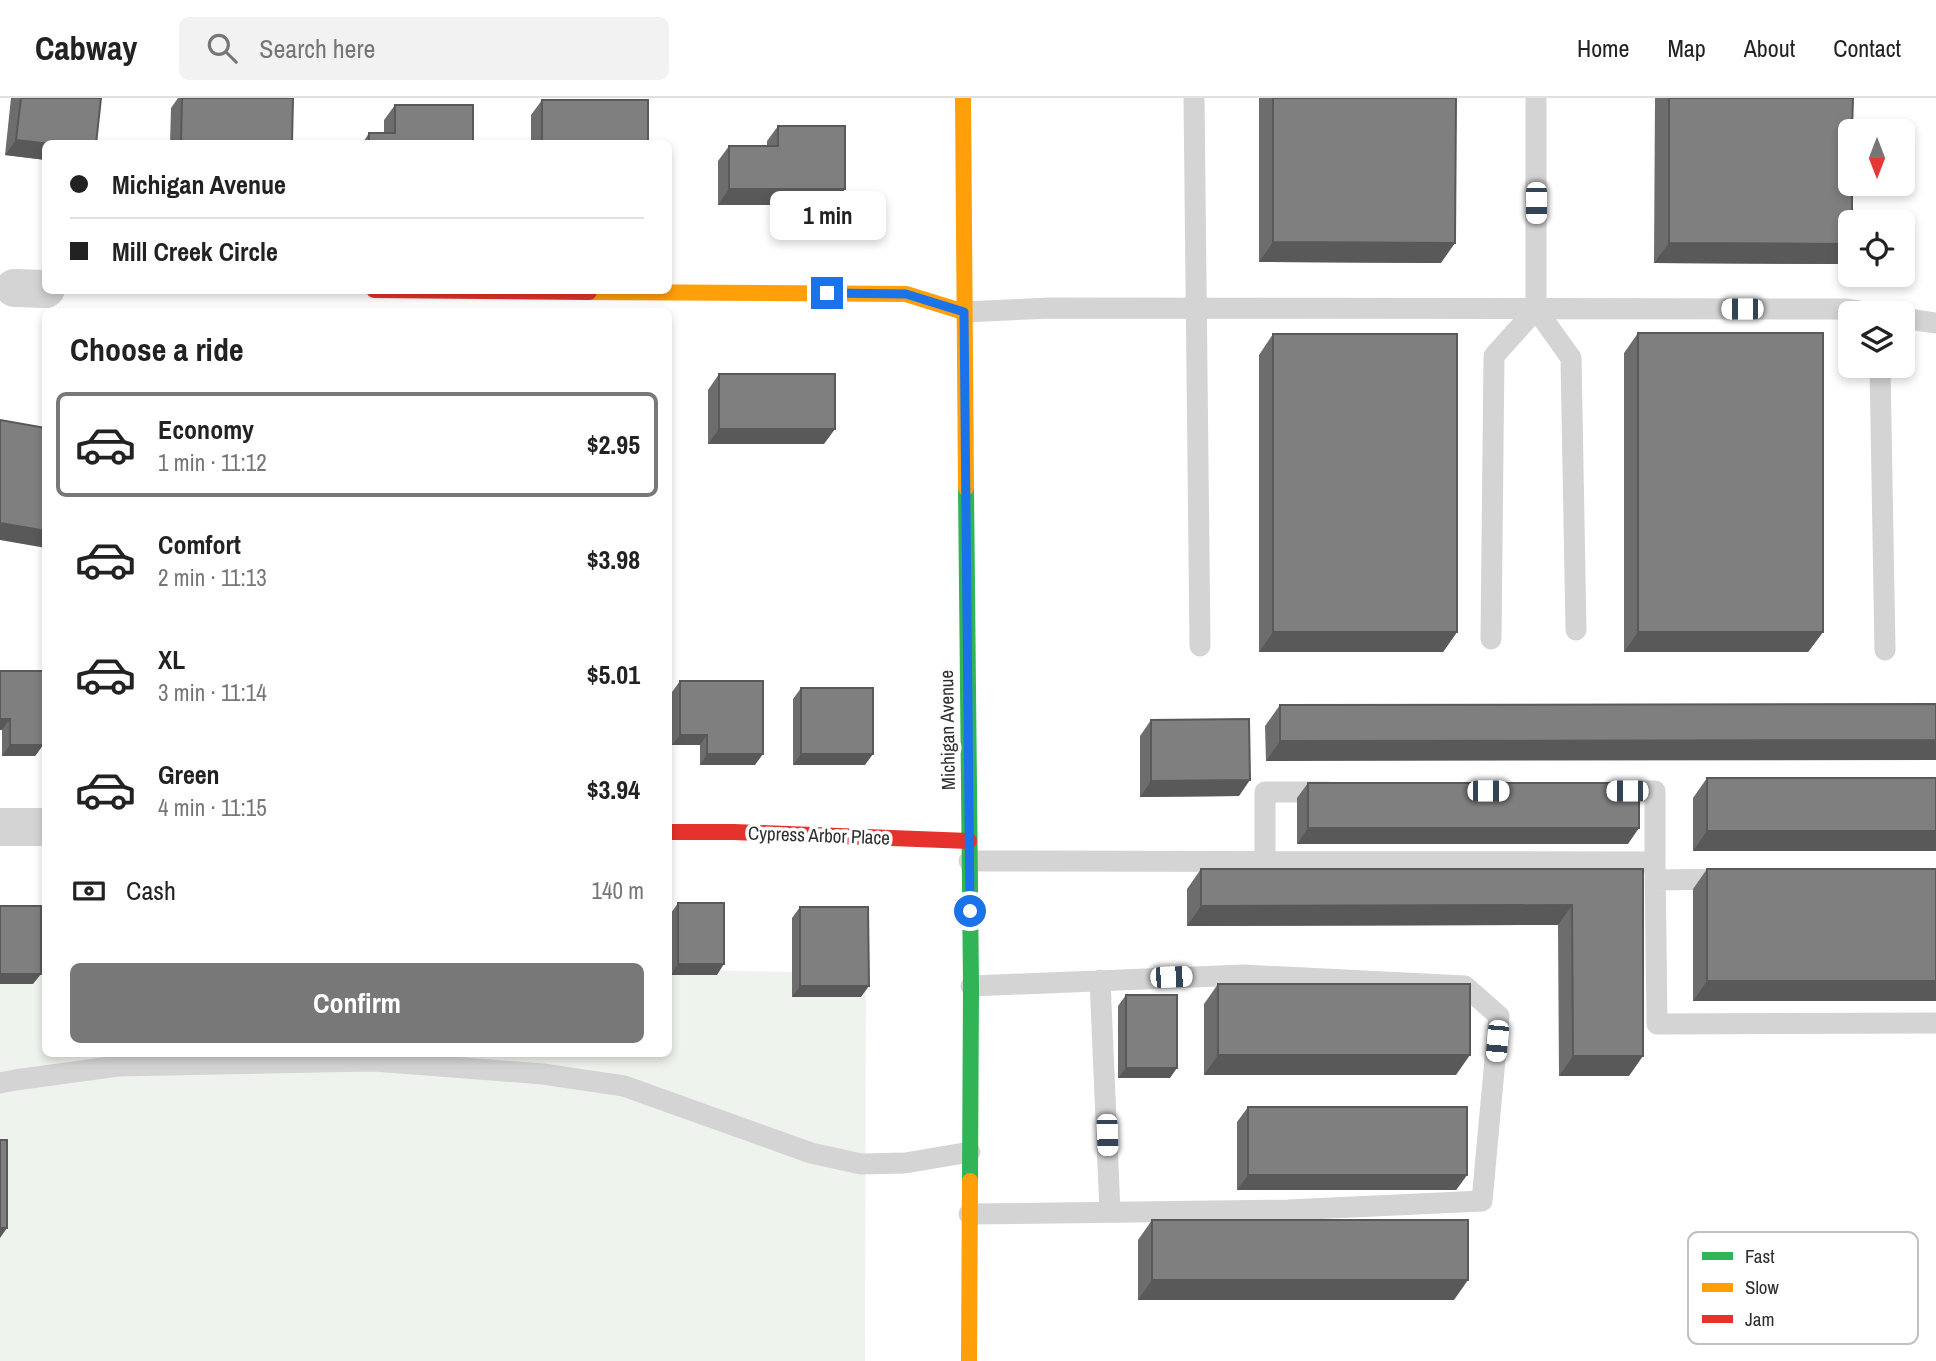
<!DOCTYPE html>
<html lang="en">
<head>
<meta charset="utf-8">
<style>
	body { margin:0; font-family:"Archivo Narrow",sans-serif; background:#f2f2f2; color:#222; height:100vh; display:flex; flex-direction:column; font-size:26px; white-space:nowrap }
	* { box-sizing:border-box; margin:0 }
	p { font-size:23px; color:#767676 }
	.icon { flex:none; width:38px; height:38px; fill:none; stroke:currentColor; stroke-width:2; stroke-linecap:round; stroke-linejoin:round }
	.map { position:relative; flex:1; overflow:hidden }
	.panel { position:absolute; left:42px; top:210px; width:630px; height:749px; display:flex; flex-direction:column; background:#fff; border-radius:10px; box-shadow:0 4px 10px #0003 }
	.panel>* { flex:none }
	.guide { position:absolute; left:42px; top:42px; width:630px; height:154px; border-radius:10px; box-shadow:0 4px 10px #0003; display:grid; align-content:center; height:154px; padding:0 28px; background:#fff }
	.needle { width:46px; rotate:180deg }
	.tools { position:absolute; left:1838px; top:21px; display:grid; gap:14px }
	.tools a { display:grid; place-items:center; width:77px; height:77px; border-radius:10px; background:#fff; box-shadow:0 4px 10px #0003; font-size:35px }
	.end { position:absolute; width:32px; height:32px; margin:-16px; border:9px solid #1a73e8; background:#fff; box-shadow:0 0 0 4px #fff }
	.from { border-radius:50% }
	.bubble { position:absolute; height:49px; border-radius:10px; background:#fff; box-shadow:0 4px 10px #0003; font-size:23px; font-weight:700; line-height:49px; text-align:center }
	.car { position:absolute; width:21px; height:42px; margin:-21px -10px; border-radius:9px; box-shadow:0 0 5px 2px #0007; background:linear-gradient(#fff 24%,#345 0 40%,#fff 0 76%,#345 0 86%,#fff 0) }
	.guide b { display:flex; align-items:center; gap:24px; height:66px; font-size:26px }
	.guide b+b { border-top:2px solid #e0e0e0 }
	.guide i { width:18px; height:18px; background:#222 }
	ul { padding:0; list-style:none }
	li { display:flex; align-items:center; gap:21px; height:105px; margin:0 14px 10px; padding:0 14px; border:4px solid transparent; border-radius:10px }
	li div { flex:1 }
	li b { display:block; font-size:26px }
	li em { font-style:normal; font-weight:700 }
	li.current { border-color:#787878 }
	li>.icon { width:63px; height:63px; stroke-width:1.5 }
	h2 { padding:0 28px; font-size:32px; line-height:84px }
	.pay { display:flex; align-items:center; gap:18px; height:77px; padding:0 28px; font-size:26px }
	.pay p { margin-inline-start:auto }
	.action { display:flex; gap:14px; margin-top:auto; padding:14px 28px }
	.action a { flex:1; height:80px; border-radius:10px; background:#787878; color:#fff; font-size:28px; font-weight:700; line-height:80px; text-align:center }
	header { display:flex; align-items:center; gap:42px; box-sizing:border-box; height:98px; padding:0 35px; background:#fff; border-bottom:2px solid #e0e0e0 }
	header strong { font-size:33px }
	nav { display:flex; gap:38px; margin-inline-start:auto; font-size:24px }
	.search { width:490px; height:63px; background:#f2f2f2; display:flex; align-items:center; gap:18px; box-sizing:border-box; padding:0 24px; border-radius:10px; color:#767676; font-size:26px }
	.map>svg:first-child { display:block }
	.green { fill:#eff3ed }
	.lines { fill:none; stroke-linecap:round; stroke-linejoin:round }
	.lane { stroke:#d4d4d4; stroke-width:21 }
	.street { stroke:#d4d4d4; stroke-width:38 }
	.fast { stroke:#30b455; stroke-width:16 }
	.slow { stroke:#ff9f0a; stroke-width:16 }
	.jam { stroke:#e5322d; stroke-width:16 }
	.wall { fill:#6d6d6d }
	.shaded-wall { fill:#595959 }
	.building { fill:#7f7f7f; stroke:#595959; stroke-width:2 }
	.route { stroke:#1a73e8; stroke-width:9 }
	.labels { text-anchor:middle; stroke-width:7; stroke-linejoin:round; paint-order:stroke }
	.street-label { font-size:19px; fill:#2f2f2f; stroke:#fff }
	.key { fill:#fff; stroke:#c1c1c1; stroke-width:2 }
	.key-label { font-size:19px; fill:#2f2f2f }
</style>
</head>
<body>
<header>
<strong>Cabway</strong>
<div class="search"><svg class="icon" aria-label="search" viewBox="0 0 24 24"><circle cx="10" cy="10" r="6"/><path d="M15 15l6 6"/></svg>Search here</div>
<nav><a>Home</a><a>Map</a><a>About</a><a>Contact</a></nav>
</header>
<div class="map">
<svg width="1936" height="1263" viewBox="0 0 1936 1263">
	<rect width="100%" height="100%" fill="#fff"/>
	<path class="green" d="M669 871 866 876 865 1263H0V877L45 874 46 956H668Z"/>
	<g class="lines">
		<path class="lane" d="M1194 0 1200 548
			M1536 0V211L1571 260 1576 532
			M964 214 1051 210 1845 211 1872 215
			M1902 220 1936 225
			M1880 268 1885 552
			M1491 541 1494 258 1536 211
			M969 763 1655 764V693H1613
			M1265 764V694H1329
			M1655 764 1657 926 1936 925
			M1656 782 1727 781
			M1100 882 1110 1114
			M0 985 15 982 118 968 374 963 543 976 624 988 811 1055 861 1066 905 1065 970 1054
			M969 1116 1288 1112 1482 1103 1499 918 1465 888 1243 877 971 888"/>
		<path class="street" d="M14 190 46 191
			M0 729H46"/>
		<path class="fast" d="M966 390 971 888 970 1083"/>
		<path class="slow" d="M963 0 966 390
			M589 194 906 196 964 214
			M969 1263 970 1083"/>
		<path class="jam" d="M374 192 589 194
			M668 734H734L969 743"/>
	</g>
	<path class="wall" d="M11 0H101L46 46V62L5 57Z
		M178 0H293L291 46H170L171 10Z
		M1259 0H1456L1441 165 1259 164Z
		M1655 0H1853L1838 166 1654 165Z
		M542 2 648 46H531V17Z
		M395 7 473 46H362L369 35H384V22Z
		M778 28 845 91 834 107H718V63L729 48H767V43Z
		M1638 235 1823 534 1808 554H1624V255Z
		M1273 236 1457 534 1443 554H1259V257Z
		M719 276 824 346H708V292Z
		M0 573 43 647 35 658H2V632H0Z
		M680 583 755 667H700V647H672V594Z
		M801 590 865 667H793V601Z
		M1936 606 1266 663 1265 628 1280 607Z
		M1151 622 1239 698 1140 699V638Z
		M1707 680 1936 753H1693V700Z
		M1308 685 1628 746H1297V700Z
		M1201 771H1643L1629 978H1559L1558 827 1187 828V791Z
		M1707 771 1936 903H1693V791Z
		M678 805 717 877H671V815Z
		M800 809 861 899H792V820Z
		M1218 886 1456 977H1204V906Z
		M1126 897 1170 980H1118V908Z
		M1248 1009 1467 1077 1456 1092H1237V1024Z
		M1152 1122 1454 1202H1138V1142Z"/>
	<path class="shaded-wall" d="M16 42 51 46H46V62L5 57Z
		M729 91H845L834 107H718Z
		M1273 144 1455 145 1441 165 1259 164Z
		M1669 145 1850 146V149L1838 166 1654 165Z
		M719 331H835L824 346H708Z
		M0 425 46 433V450L0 442Z
		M1273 534H1457L1443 554H1259Z
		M1638 534H1823L1808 554H1624Z
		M0 621H10L2 632H0Z
		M680 637H707L700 647H672Z
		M1936 642V662L1266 663 1280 643Z
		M10 647H43L35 658H2Z
		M707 656H763L755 667H700Z
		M801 656H873L865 667H793Z
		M1250 682 1239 698 1140 699 1151 683Z
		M1308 730H1639L1628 746H1297Z
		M1707 733H1936V753H1693Z
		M1572 807 1558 827 1187 828 1201 808Z
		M678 866H724L717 877H671Z
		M0 876H41L33 886H0Z
		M1707 883H1936V903H1693Z
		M800 888H869L861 899H792Z
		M1218 957H1470L1456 977H1204Z
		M1573 958H1643L1629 978H1559Z
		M1126 970H1177L1170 980H1118Z
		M1248 1077H1467L1456 1092H1237Z
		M0 1130H7L0 1140Z
		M1152 1182H1468L1454 1202H1138Z"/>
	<path class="building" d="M21 0H101L96 46H51L16 42Z
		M182 0H293L292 45 181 46Z
		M1273 0H1456L1455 145 1273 144Z
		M1669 0H1853L1852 33H1850V86H1852V124H1850V146L1669 145Z
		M542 2H648V46H542Z
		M395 7H473V46H369V35H395Z
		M778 28H845V91H729V48H778Z
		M1638 235H1823V534H1638Z
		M1273 236H1457V534H1273Z
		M719 276H835V331H719Z
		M0 322 46 330V433L0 425Z
		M0 573H43V647H10V621H0Z
		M680 583H763V656H707V637H680Z
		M801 590H873V656H801Z
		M1936 606V642L1280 643V607Z
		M1249 621 1250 682 1151 683V622Z
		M1707 680H1936V733H1707Z
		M1308 685H1639V730H1308Z
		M1201 771H1643V958H1573L1572 807 1201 808Z
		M1707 771H1936V883H1707Z
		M678 805H724V866H678Z
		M0 808H41V876H0Z
		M800 809H868L869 888H800Z
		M1218 886H1470V957H1218Z
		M1126 897H1177V970H1126Z
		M1248 1009H1467V1077H1248Z
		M0 1042H7V1130H0Z
		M1152 1122H1468V1182H1152Z"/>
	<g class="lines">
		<path class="route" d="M827 195 906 196 964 214 970 813"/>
	</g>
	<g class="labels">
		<g class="street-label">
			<text transform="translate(947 632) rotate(-91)" y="7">Michigan Avenue</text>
			<text transform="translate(819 737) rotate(2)" y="7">Cypress Arbor Place</text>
		</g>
	</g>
	<rect x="1688" y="1134" width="230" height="112" rx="10" class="key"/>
	<rect x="1702" y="1154" width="31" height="8" fill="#30b455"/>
	<rect x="1702" y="1185" width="31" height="9" fill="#ff9f0a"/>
	<rect x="1702" y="1217" width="31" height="8" fill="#e5322d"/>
	<g class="key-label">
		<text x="1745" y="1165">Fast</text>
		<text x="1745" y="1196">Slow</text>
		<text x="1745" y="1228">Jam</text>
	</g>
</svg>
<div class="tools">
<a><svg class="needle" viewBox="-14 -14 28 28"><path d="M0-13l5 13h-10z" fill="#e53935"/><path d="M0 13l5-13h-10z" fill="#767676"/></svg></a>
<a><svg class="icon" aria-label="locate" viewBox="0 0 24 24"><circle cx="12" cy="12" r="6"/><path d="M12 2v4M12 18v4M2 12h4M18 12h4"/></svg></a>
<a><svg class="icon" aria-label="layers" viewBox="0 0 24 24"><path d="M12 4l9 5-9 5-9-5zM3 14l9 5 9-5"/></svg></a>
</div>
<i class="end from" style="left:970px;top:813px"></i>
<i class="end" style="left:827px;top:195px"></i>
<div class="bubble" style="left:770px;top:93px;width:116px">1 min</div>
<i class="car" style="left:1536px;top:105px;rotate:180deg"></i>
<i class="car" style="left:1742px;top:211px;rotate:270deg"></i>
<i class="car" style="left:1488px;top:693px;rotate:90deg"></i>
<i class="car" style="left:1627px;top:693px;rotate:270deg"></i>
<i class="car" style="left:1171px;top:879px;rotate:88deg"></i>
<i class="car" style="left:1497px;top:943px;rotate:185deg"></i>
<i class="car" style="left:1107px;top:1037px;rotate:178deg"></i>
<div class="guide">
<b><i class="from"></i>Michigan Avenue</b>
<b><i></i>Mill Creek Circle</b>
</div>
<section class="panel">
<h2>Choose a ride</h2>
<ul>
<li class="current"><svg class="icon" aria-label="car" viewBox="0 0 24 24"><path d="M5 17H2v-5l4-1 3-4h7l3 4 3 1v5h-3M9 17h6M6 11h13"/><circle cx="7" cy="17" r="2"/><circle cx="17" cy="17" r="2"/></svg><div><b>Economy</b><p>1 min · 11:12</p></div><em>$2.95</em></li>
<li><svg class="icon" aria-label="car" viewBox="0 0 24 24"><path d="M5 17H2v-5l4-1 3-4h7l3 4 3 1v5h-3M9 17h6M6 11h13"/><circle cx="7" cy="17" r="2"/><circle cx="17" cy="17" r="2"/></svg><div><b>Comfort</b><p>2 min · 11:13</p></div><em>$3.98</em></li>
<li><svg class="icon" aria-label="car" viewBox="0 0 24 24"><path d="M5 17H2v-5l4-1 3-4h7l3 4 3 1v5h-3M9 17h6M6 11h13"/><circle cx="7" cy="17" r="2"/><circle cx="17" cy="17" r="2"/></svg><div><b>XL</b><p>3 min · 11:14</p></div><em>$5.01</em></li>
<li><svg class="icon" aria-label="car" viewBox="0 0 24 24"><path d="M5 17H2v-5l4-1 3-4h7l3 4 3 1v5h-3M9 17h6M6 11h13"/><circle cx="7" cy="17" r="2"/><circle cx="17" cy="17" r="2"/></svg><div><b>Green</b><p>4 min · 11:15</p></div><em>$3.94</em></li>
</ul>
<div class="pay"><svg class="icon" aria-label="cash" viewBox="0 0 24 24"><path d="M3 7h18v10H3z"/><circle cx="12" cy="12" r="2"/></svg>Cash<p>140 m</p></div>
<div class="action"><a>Confirm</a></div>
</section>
</div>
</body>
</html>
